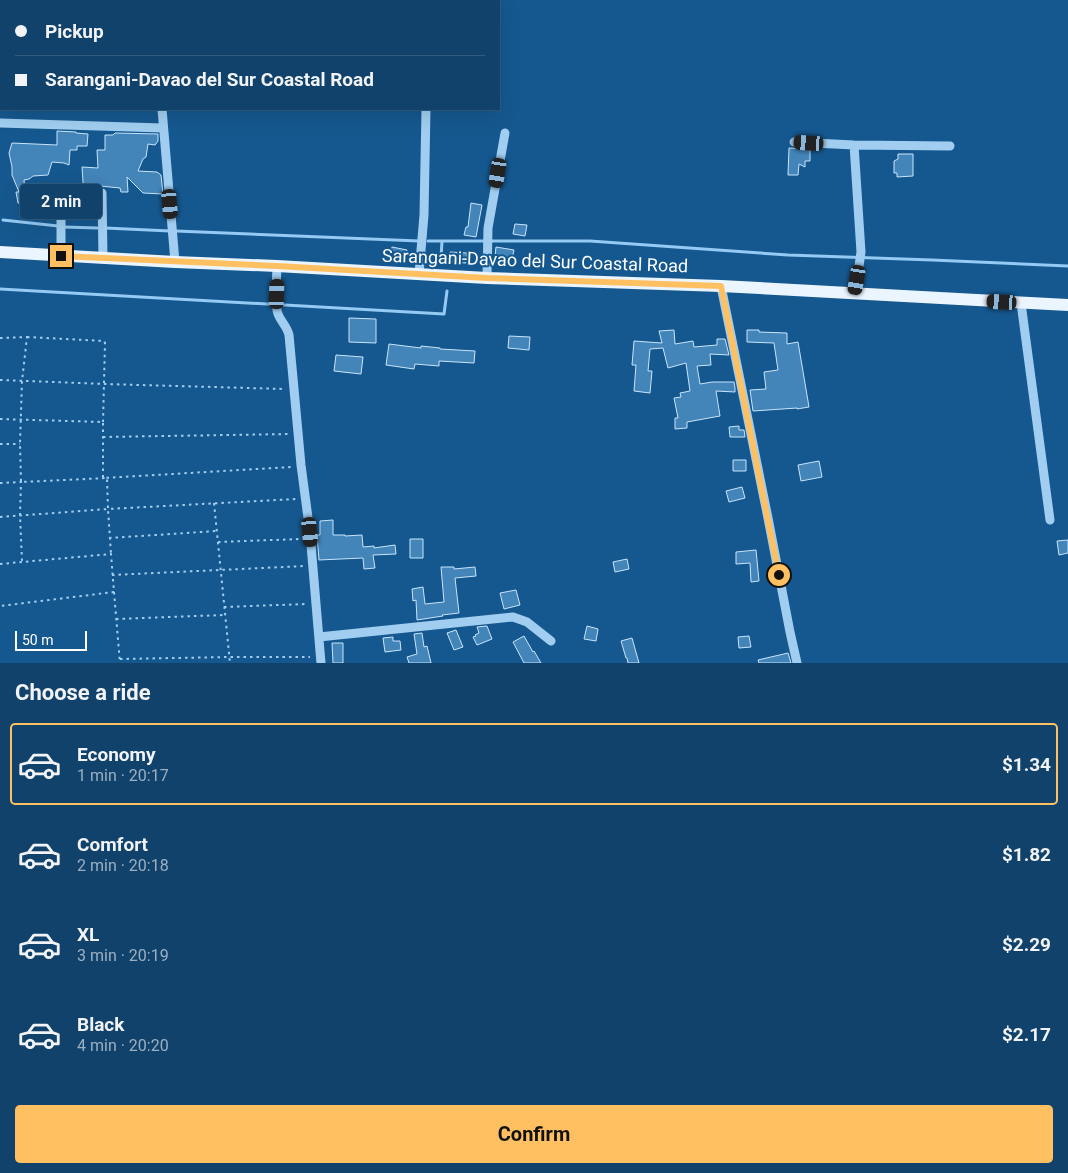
<!DOCTYPE html>
<html lang="en">
<head>
<meta charset="utf-8">
<style>
	body { margin:0; font-family:Roboto,sans-serif; background:#194971; color:#f1f3f6; height:100vh; display:flex; flex-direction:column; font-size:19px; white-space:nowrap }
	* { box-sizing:border-box; margin:0 }
	p { font-size:16px; color:#9cb0c1 }
	.icon { flex:none; width:28px; height:28px; fill:none; stroke:currentColor; stroke-width:2; stroke-linecap:round; stroke-linejoin:round }
	.map { position:relative; height:663px; overflow:hidden }
	.details { display:flex; flex-direction:column; background:#10426b; flex:1 }
	.details>* { flex:none }
	.banner { position:absolute; left:0px; top:0px; width:500px; height:110px; box-shadow:0 5px 20px #0002,0 0 0 1px #305b7e; display:grid; align-content:center; height:110px; padding:0 15px; background:#10426b }
	.scale { position:absolute; left:15px; bottom:12px; width:72px; box-sizing:border-box; padding-left:5px; border:2px solid #fff; border-top:0; font-size:14px; line-height:18px; white-space:nowrap; color:#fff; -webkit-text-stroke:4px #15588f; paint-order:stroke }
	.end { position:absolute; width:22px; height:22px; margin:-11px; border:6px solid #ffc061; background:#111; box-shadow:0 0 0 2px #111 }
	.from { border-radius:50% }
	.bubble { position:absolute; height:35px; border-radius:5px; background:#10426b; box-shadow:0 5px 20px #0002,0 0 0 1px #305b7e; font-size:16px; font-weight:700; line-height:35px; text-align:center }
	.car { position:absolute; width:15px; height:30px; margin:-15px -8px; border-radius:6px; box-shadow:0 0 4px 1px #0007; background:linear-gradient(#222 24%,#8ab4d8 0 40%,#222 0 76%,#8ab4d8 0 86%,#222 0) }
	.banner b { display:flex; align-items:center; gap:18px; height:48px; font-size:19px }
	.banner b+b { border-top:1px solid #305b7e }
	.banner i { width:12px; height:12px; background:#f1f3f6 }
	ul { padding:0; list-style:none }
	li { display:flex; align-items:center; gap:15px; height:82px; margin:0 10px 8px; padding:0 5px; border:2px solid transparent; border-radius:5px }
	li div { flex:1 }
	li b { display:block; font-size:19px }
	li em { font-style:normal; font-weight:700 }
	li.current { border-color:#ffc061 }
	li>.icon { width:45px; height:45px; stroke-width:1.5 }
	h2 { padding:0 15px; font-size:22px; line-height:60px }
	.action { display:flex; gap:10px; margin-top:auto; padding:10px 15px }
	.action a { flex:1; height:58px; border-radius:5px; background:#ffc061; color:#111; font-size:20px; font-weight:700; line-height:58px; text-align:center }
	.map>svg:first-child { display:block }
	.lines { fill:none; stroke-linecap:round; stroke-linejoin:round }
	.stream { stroke:#94caf3; stroke-width:3 }
	.building { fill:#4384b9; stroke:#c8e5fc }
	.path { stroke:#a1cef0; stroke-width:2; stroke-dasharray:2.5 4; stroke-linecap:butt }
	.minor { stroke:#a1cef0; stroke-width:9 }
	.major { stroke:#ebf5ff; stroke-width:12 }
	.route { stroke:#ffc061; stroke-width:6 }
	.labels { text-anchor:middle; stroke-width:4; stroke-linejoin:round; paint-order:stroke }
	.street-label { font-size:18px; fill:#fff; stroke:#15588f }
</style>
</head>
<body>
<div class="map">
<svg width="1068" height="663" viewBox="0 0 1068 663">
	<rect width="100%" height="100%" fill="#15588f"/>
	<g class="lines">
		<path class="stream" d="M3 220 58 226
			M64 227 97 228
			M105 228 170 231
			M176 231 419 241
			M428 241H590L788 255 932 260 1068 266
			M441 259 442 241
			M0 289 444 314 447 291"/>
	</g>
	<path class="building" d="M57 131 76 132V133L88 134 87 146H77V150H70L69 165 64 163 52 162 48 175 33 176 29 179 24 180 26 206H24L23 203H18L16 192H19L12 175V167L9 153 12 143 57 145Z
		M115 133 158 134V141L155 145 148 144 146 157 143 159 138 171 157 172 161 175 163 194 143 193 127 177 128 192H121L120 188 100 186 97 190 96 193V210L83 207 84 197 82 167 98 168 97 150H105V135H113Z
		M789 148 810 149V161H805V167L799 164 798 175H788Z
		M898 154H913V176L897 177V173H894V161L898 159Z
		M50 193 55 212 46 207 39 209 36 196Z
		M471 203 482 205 476 237 464 235 466 227H468Z
		M515 224 527 225 525 236 513 234Z
		M392 247 407 250 405 258 390 255Z
		M496 247 514 250 512 259 495 256Z
		M450 252 467 253 466 263 449 262Z
		M349 318 376 319V343L349 342Z
		M674 330 675 344 693 341 694 347 717 345V339H725L729 355 710 354 711 365 697 366 700 384 712 382H734L735 388V392L716 391 720 416 687 422V428L675 429V418H678L674 398 681 397 680 393 690 391 686 363 668 368 663 348 650 349 648 371H652L650 393 634 391 636 365H632L634 341 662 343 659 331Z
		M747 330H759V332L787 333V344L798 342 809 407 797 409V408L753 411 750 390 766 389 764 372 778 370 774 343 747 342Z
		M509 336 530 337 529 350 508 348Z
		M389 344 421 348V346L440 348V349L475 351 474 363 439 361V366L415 364 414 369 386 365Z
		M336 355 363 357 361 374 334 371Z
		M739 426V430H744L745 437H730L729 427Z
		M733 460H746V471H733Z
		M819 461 822 477 801 481 798 465Z
		M742 487 745 498 729 502 726 491Z
		M333 520V535H345V536L362 535 363 547 374 546V548L395 545 396 554 373 555 375 568 364 569 363 558 319 560 317 535H320V521Z
		M410 539H423V558H410Z
		M1068 540V553L1059 555 1057 541Z
		M756 550 759 581 751 582 750 563 736 564V552Z
		M627 559 629 569 615 572 613 562Z
		M441 567H454V569L475 567 476 576 455 578 459 613 442 615 443 616 417 620 416 600 413 601 412 589 423 587 425 604 444 602Z
		M516 590 520 605 504 609 500 593Z
		M487 626 492 639 477 645 473 637 476 636 475 635 479 633 477 627Z
		M587 626 598 629 596 641 584 639Z
		M456 630 463 647 454 650 447 633Z
		M422 633 424 647 427 646 431 663H409L407 657 417 654 414 634Z
		M524 636 533 652 534 651 541 663H524L513 642Z
		M749 636 751 647 739 648 738 637Z
		M393 637V641H400L401 650 385 652 383 638Z
		M632 638 639 663H628L627 658H626L621 641Z
		M332 643H343V663H333Z
		M788 653 791 663H759L758 660Z"/>
	<g class="lines">
		<path class="path" d="M27 337 104 341 105 343 103 422
			M0 338 27 337 22 381 20 444 21 482 107 478 108 509 296 499
			M0 380 104 384 285 389
			M0 419 103 422V478L292 467
			M103 437 289 434
			M0 444H20
			M0 483 21 482 20 515 22 561
			M214 503 230 663
			M0 517 108 509 111 554
			M109 538 217 531
			M218 542 301 539
			M0 564 111 554 114 592 0 606
			M112 575 305 566
			M114 592 120 663
			M224 607 307 604
			M116 619 224 615
			M120 659 229 657H310"/>
		<path class="minor" d="M68 0V1
			M153 0V1
			M431 1V0
			M0 27H1
			M162 109 175 262
			M0 123 163 128
			M794 142 854 145 950 146
			M854 145 861 252 859 266 854 294
			M61 191V256
			M102 193 103 258
			M277 266C277 276 274 305 278 314 281 322 287 326 289 335L301 465 310 533 321 663
			M419 274 424 215 426 109
			M487 278 488 228 505 133
			M721 286 768 518 790 632 797 663
			M1021 303 1050 520
			M319 637 513 617 527 622 551 641"/>
		<path class="major" d="M0 252 175 262 277 266 487 278 721 286 1068 305"/>
	</g>
	<g class="lines">
		<path class="route" d="M61 256 277 266 487 278 721 286 779 575"/>
	</g>
	<g class="labels">
		<g class="street-label">
			<text transform="translate(535 261) rotate(2)" y="6">Sarangani-Davao del Sur Coastal Road</text>
		</g>
	</g>
</svg>
<div class="scale">50 m</div>
<i class="end from" style="left:779px;top:575px"></i>
<i class="end" style="left:61px;top:256px"></i>
<div class="bubble" style="left:20px;top:184px;width:82px">2 min</div>
<i class="car" style="left:809px;top:143px;rotate:273deg"></i>
<i class="car" style="left:498px;top:173px;rotate:189deg"></i>
<i class="car" style="left:170px;top:204px;rotate:175deg"></i>
<i class="car" style="left:857px;top:280px;rotate:190deg"></i>
<i class="car" style="left:277px;top:294px;rotate:2deg"></i>
<i class="car" style="left:1002px;top:302px;rotate:273deg"></i>
<i class="car" style="left:310px;top:532px;rotate:175deg"></i>
<div class="banner">
<b><i class="from"></i>Pickup</b>
<b><i></i>Sarangani-Davao del Sur Coastal Road</b>
</div>
</div>
<section class="details">
<h2>Choose a ride</h2>
<ul>
<li class="current"><svg class="icon" aria-label="car" viewBox="0 0 24 24"><path d="M5 17H2v-5l4-1 3-4h7l3 4 3 1v5h-3M9 17h6M6 11h13"/><circle cx="7" cy="17" r="2"/><circle cx="17" cy="17" r="2"/></svg><div><b>Economy</b><p>1 min · 20:17</p></div><em>$1.34</em></li>
<li><svg class="icon" aria-label="car" viewBox="0 0 24 24"><path d="M5 17H2v-5l4-1 3-4h7l3 4 3 1v5h-3M9 17h6M6 11h13"/><circle cx="7" cy="17" r="2"/><circle cx="17" cy="17" r="2"/></svg><div><b>Comfort</b><p>2 min · 20:18</p></div><em>$1.82</em></li>
<li><svg class="icon" aria-label="car" viewBox="0 0 24 24"><path d="M5 17H2v-5l4-1 3-4h7l3 4 3 1v5h-3M9 17h6M6 11h13"/><circle cx="7" cy="17" r="2"/><circle cx="17" cy="17" r="2"/></svg><div><b>XL</b><p>3 min · 20:19</p></div><em>$2.29</em></li>
<li><svg class="icon" aria-label="car" viewBox="0 0 24 24"><path d="M5 17H2v-5l4-1 3-4h7l3 4 3 1v5h-3M9 17h6M6 11h13"/><circle cx="7" cy="17" r="2"/><circle cx="17" cy="17" r="2"/></svg><div><b>Black</b><p>4 min · 20:20</p></div><em>$2.17</em></li>
</ul>
<div class="action"><a>Confirm</a></div>
</section>
</body>
</html>
